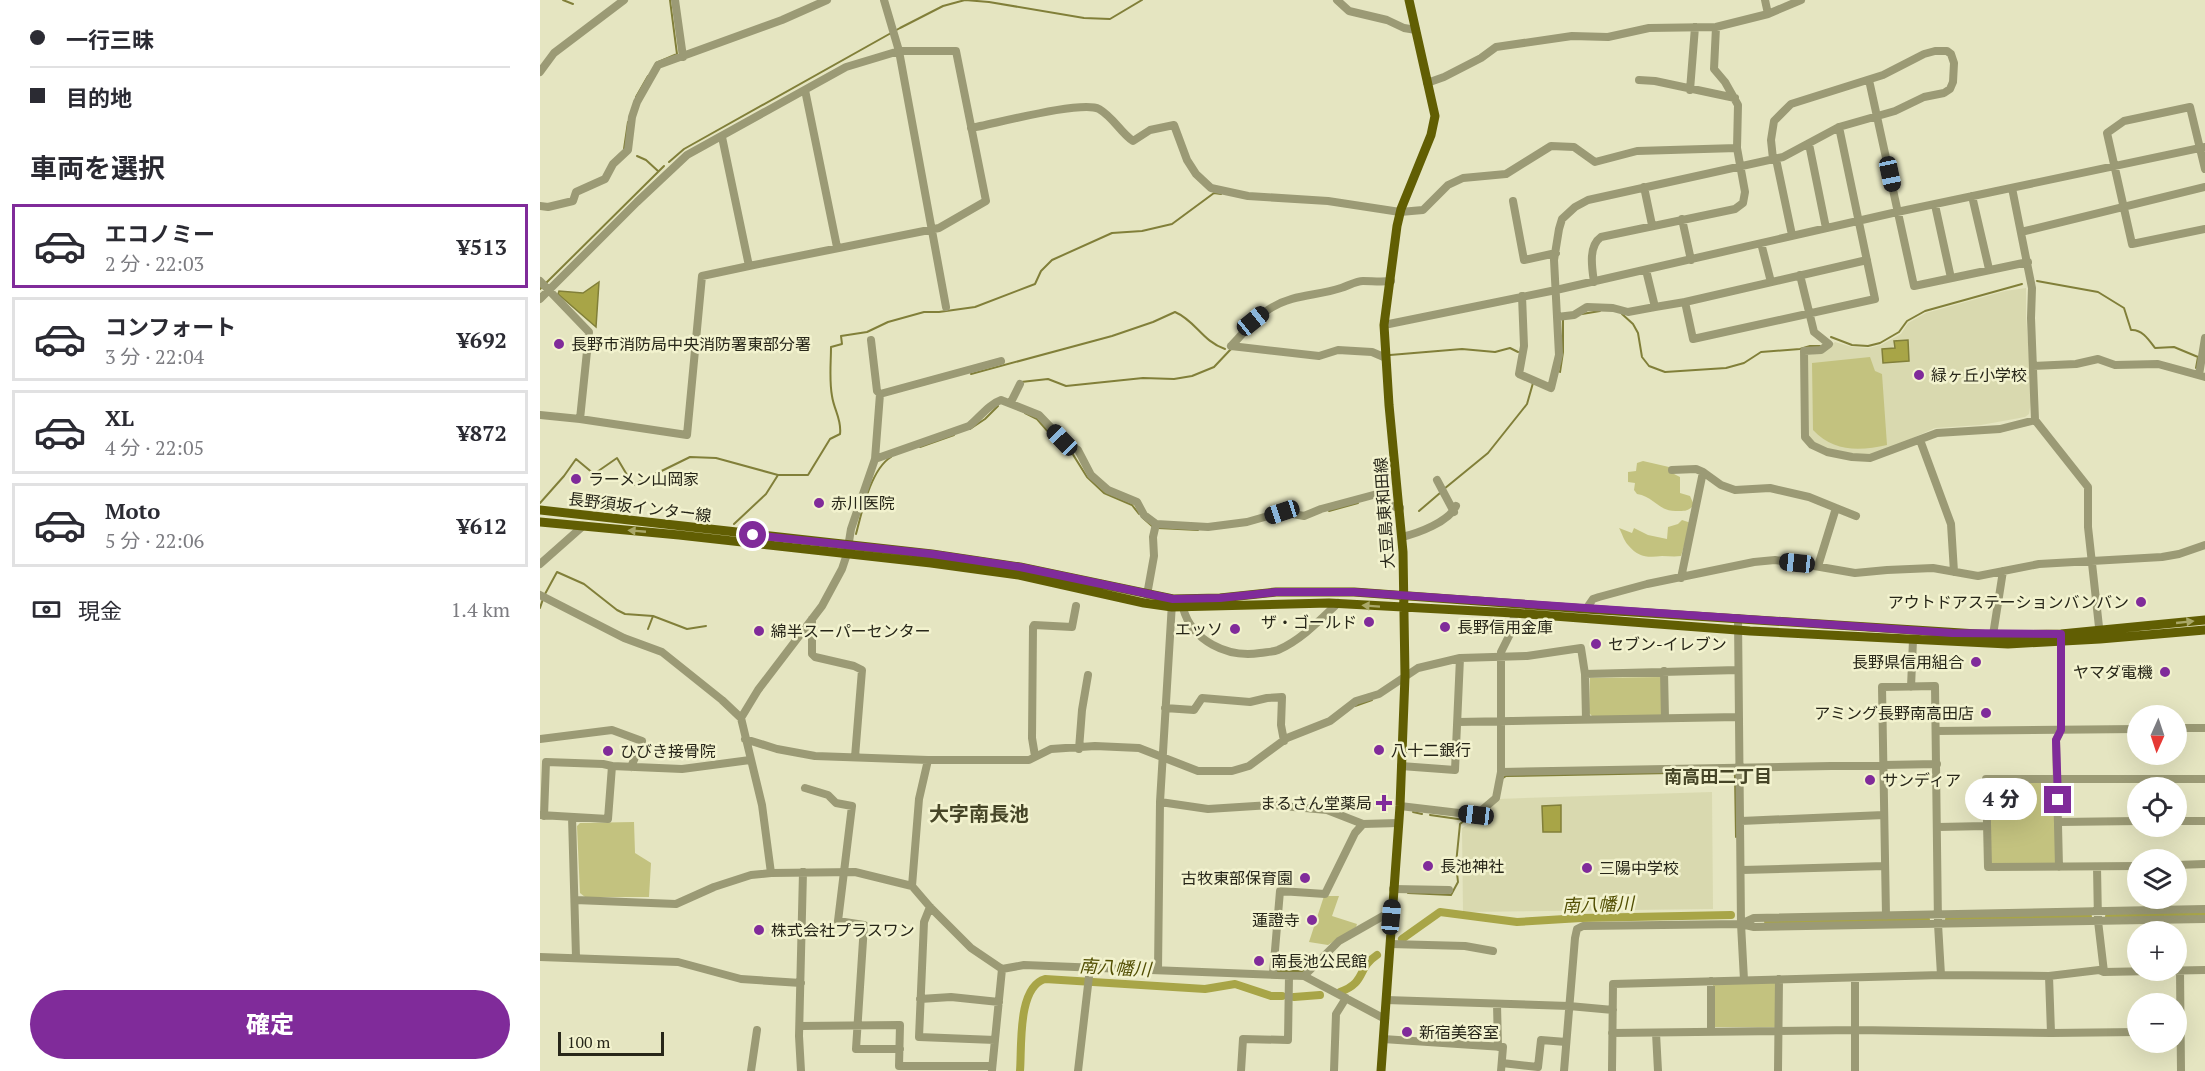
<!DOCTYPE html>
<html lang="ja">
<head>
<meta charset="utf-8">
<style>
	body { margin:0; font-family:"PT Serif","Noto Sans JP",serif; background:#f7f7f7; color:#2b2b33; height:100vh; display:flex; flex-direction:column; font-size:22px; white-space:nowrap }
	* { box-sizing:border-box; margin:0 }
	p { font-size:20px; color:#7c7c81 }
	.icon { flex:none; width:33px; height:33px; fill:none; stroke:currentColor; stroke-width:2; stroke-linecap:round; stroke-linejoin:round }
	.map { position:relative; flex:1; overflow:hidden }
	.drawer { display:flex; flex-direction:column; background:#fff; width:540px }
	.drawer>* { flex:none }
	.hud { display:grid; align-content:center; height:132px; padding:0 30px; background:#fff }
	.needle { width:39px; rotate:183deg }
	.controls { position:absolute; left:1587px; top:705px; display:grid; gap:12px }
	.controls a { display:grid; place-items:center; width:60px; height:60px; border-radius:50%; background:#fff; box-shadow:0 6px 24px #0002; font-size:30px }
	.scale { position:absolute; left:18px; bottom:15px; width:106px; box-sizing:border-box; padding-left:6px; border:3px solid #272619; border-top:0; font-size:16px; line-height:21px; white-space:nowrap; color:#272619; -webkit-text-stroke:4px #f2f2ce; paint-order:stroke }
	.end { position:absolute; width:27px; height:27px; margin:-14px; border:8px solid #802b9a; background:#fff; box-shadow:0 0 0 3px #fff }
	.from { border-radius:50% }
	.bubble { position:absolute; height:42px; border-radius:21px; background:#fff; box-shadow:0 6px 24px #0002; font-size:20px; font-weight:800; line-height:42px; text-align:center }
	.car { position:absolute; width:18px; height:36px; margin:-18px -9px; border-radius:8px; box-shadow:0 0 4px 2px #0007; background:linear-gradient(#222 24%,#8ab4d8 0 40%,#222 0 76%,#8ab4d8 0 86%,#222 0) }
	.hud b { display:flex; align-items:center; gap:21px; height:57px; font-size:22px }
	.hud b+b { border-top:2px solid #e1e1e2 }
	.hud i { width:15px; height:15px; background:#2b2b33 }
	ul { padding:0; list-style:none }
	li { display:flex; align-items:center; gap:18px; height:84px; margin:0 12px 9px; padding:0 18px; border:3px solid #e1e1e2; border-radius:0px }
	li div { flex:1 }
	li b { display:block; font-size:22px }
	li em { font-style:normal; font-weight:800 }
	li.current { border-color:#802b9a }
	li>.icon { width:54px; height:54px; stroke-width:1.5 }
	h2 { padding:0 30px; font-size:27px; line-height:72px }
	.pay { display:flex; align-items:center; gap:15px; height:66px; padding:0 30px; font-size:22px }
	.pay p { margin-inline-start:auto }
	.primary-button { display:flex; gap:12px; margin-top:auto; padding:12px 30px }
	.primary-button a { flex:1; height:69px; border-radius:36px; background:#802b9a; color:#fff; font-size:24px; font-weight:800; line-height:69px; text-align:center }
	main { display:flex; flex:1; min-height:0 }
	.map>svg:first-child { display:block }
	.built { fill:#d9d9af }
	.green { fill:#c3c27f }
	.water { fill:#a8a547; stroke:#817f39; stroke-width:1.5 }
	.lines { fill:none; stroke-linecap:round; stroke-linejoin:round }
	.stream { stroke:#817f39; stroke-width:2 }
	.canal { stroke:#a8a547; stroke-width:8 }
	.minor { stroke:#9b9a75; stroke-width:8 }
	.major { stroke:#615e03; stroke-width:9 }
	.oneway { fill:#aaa868 }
	.route { stroke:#802b9a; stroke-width:8 }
	.poi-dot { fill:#802b9a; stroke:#f2f2ce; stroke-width:2 }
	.labels { text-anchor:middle; stroke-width:5; stroke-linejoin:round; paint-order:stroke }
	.poi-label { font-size:16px; fill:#272619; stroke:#f2f2ce; text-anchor:start }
	.street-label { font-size:16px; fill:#272619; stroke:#f2f2ce }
	.neighbourhood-label { font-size:18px; font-weight:bold; fill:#464527; stroke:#f2f2ce }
	.water-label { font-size:18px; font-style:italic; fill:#524f03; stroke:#f2f2ce }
	.quarter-label { font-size:20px; font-weight:bold; fill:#464527; stroke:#f2f2ce }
</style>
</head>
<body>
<main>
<section class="drawer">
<div class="hud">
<b><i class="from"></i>一行三昧</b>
<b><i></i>目的地</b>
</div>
<h2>車両を選択</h2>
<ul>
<li class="current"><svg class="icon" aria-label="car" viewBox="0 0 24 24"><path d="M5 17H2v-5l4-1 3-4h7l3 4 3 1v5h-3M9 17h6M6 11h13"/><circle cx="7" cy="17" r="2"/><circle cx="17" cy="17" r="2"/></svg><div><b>エコノミー</b><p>2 分 · 22:03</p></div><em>¥513</em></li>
<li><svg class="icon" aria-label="car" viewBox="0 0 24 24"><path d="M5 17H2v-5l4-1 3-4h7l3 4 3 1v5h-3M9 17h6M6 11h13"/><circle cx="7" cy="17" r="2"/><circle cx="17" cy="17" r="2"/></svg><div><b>コンフォート</b><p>3 分 · 22:04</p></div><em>¥692</em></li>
<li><svg class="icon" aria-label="car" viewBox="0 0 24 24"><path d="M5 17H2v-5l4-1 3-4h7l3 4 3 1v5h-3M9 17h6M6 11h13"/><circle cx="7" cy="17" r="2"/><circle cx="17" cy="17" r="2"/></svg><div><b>XL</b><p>4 分 · 22:05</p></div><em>¥872</em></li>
<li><svg class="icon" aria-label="car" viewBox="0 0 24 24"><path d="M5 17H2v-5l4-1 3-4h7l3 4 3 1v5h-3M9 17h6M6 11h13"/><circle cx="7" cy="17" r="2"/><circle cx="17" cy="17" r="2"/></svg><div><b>Moto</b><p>5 分 · 22:06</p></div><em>¥612</em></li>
</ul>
<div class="pay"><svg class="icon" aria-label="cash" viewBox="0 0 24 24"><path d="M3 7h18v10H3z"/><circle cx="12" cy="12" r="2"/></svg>現金<p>1.4 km</p></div>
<div class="primary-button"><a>確定</a></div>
</section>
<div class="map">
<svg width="1665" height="1071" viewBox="0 0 1665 1071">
	<rect width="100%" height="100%" fill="#e5e5c1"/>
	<path class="built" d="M1486 288V317L1492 395 1489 414 1485 417 1441 425 1395 428 1339 453 1315 456 1285 448 1273 443 1269 436 1267 355 1283 353 1295 342 1312 347 1329 348 1341 345 1361 334 1368 323 1386 313 1465 291Z
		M1172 792 1173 909 923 912 922 828 935 821 957 799Z"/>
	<path class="green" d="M1330 357 1335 371 1342 374 1347 445C1320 451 1293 452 1273 430L1272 363Z
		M1103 461 1129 467 1134 474 1140 477V493L1150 496 1154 505C1148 511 1146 511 1137 511 1119 512 1113 496 1097 494L1094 490 1095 483 1088 482V472L1096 471 1097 463Z
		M1142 520 1151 523 1141 556C1134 557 1128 556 1122 556 1107 558 1098 557 1088 545 1084 541 1082 533 1079 528L1092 533 1094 528 1108 535 1127 539 1128 527 1138 524Z
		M1123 677V712L1121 715 1053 717 1049 713 1050 678Z
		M1518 778 1519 867H1448L1446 779Z
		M94 822 95 853 111 863 109 897H45L40 893 37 826 40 823Z
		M784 896H799L792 916 817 924 816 927 788 945 769 942Z
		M1173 983H1235V1027H1173Z"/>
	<path class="water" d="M59 282 56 327 18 294 19 291 43 293Z
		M1368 340 1369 361 1343 363 1342 349 1355 348 1354 341Z
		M1021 805V832H1003L1002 806Z"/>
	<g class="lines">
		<path class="stream" d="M23 0 33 4
			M116 63 137 54 130 0
			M96 97 108 76
			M84 149 88 122
			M97 156 106 160 118 171
			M129 162 144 149 360 28 403 6 425 0 449 2 544 18 570 19 602 0
			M1497 281 1558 292 1584 308 1591 330C1602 329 1609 340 1615 348L1634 347 1658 357 1656 368
			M0 289 124 166
			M1042 314 1060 311
			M1082 314 1093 324 1098 333 1102 357 1109 366 1125 372 1186 368 1204 363 1221 352 1260 349 1270 346H1280
			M1291 337 1312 345 1328 346 1340 343 1359 332 1367 321 1385 311 1482 284
			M850 355 922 349 955 352 970 348 978 352
			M1020 372 1023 352V319
			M431 374 572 336 613 322 635 312C656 321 662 341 685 349
			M481 382 508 379 526 386 603 378 634 379 652 376 674 367 691 349
			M485 413 497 419 517 442 532 453 547 477 564 493 592 505 599 514
			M430 429 445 419 458 406
			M380 447 414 435
			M904 489 948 453 987 404 993 383
			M0 503 24 476 36 459 54 474 77 458 93 485 150 457 176 458 238 475
			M789 511 818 503
			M879 511 900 493
			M603 518 612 526
			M194 524 226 494 238 475H268L290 439 300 434C302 420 294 410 292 396 289 380 291 363 291 347L302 344 301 336 327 332 348 322 384 312H399L435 307 495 284 501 271 512 260 572 233 602 231 632 224 674 193 681 194
			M618 528 658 530
			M316 534C322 511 331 469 351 457
			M5 594 17 572 44 584 77 610 85 614 113 616 147 629 166 626
			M0 608 3 599
			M108 629 113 616
			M815 706 832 700
			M1138 772H1191L1195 775 1196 837
			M963 778 966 776 1132 773
			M873 812 882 814
			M868 893 911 895 918 882 916 864 920 824 925 820 890 815
			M737 971H765"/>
		<path class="canal" d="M1569 917 1665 915
			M1409 920 1548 917
			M1228 921 1386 920
			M862 939 900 912 977 922 1041 918 1191 915
			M800 992C827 982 816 969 837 955
			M754 997 780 995
			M480 1071C482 1048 477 987 505 979L665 989 695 984 731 996H742"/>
		<path class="minor" d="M135 0 143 57
			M344 0 359 51 406 307
			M797 0 809 11 847 20 864 28 876 30
			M1225 0 1228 14
			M0 72 14 53 84 0
			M1099 80 1115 81 1195 98
			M1329 80 1374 286 1488 262
			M887 83 904 77 941 58 956 47 1032 36 1068 37 1109 28 1176 27 1228 14 1261 0
			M265 90 297 247
			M1150 90 1155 27
			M431 128C454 124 542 100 559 109 573 117 581 133 593 141L610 130 634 125 647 160 656 174 671 188 708 196 788 201 860 212 883 210 908 185 923 178 966 174 1011 146 1034 147 1055 162 1097 151 1197 148
			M1269 144 1286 228
			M1236 159 1252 235
			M1665 169 1650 107 1584 121 1567 133 1592 244 1665 229
			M1104 187 1112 225
			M1472 188 1492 288 1491 318 1495 420 1548 487V527L1560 636
			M1432 196 1449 269
			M973 201 984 260 1016 253
			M1395 205 1411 278
			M0 206 8 207 33 201 36 192 65 179 73 164 88 150 92 117 97 102 118 65 242 20 287 0
			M1142 219 1151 260
			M1481 232 1665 187
			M1221 243 1231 282
			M1106 270 1115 307 1145 302 1153 339 1335 299 1299 127
			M1260 275 1274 332 1289 344 1281 350 1264 351 1265 437 1272 445 1287 452 1312 457 1330 458 1397 433 1460 429 1495 420
			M0 281 49 332 40 419 147 435 162 276 209 266
			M1054 282C1052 268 1048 246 1061 237L1195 209 1203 203 1205 192 1197 148 1198 105 1185 82 1174 69 1176 27
			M982 296 984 346 979 374 1011 388 1019 355 1014 260 1019 229 1022 219 1035 207 1048 200 1243 157 1299 127 1355 111 1384 97 1404 93 1410 89 1413 82 1414 63 1411 54 1407 51H1395L1384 54 1343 75 1251 104 1234 121 1231 140 1233 159
			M0 299 97 202 147 155 306 67 359 51H416L446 201 399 228 209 266 182 137
			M1145 302 1327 260
			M1017 317 1034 315 1047 307 1073 308 1088 312 1115 307
			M844 325 1016 290 1357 212 1665 147
			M331 340 337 391 340 394 461 361
			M691 346C704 333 715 317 731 308 753 294 777 296 801 288 808 286 816 281 823 281 832 281 841 282 851 281
			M691 346 779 356 798 350 832 352 846 358
			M1493 366 1536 364 1558 359 1575 365 1618 364 1665 377
			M1659 375 1665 338
			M471 402 480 384
			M0 415 40 419
			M1380 440 1411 524 1414 572
			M335 459 429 426C439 418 449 404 461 400L499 415 522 439 538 450 551 475 568 490 597 502 604 515 616 524
			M1132 470 1156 469 1163 472
			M897 480 914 512
			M1296 508 1316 516
			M862 537C878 533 909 522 916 506
			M0 564 43 526
			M1141 578 1163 472 1181 485 1195 490 1230 488 1269 497 1296 508 1278 566
			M0 595 84 638 122 652 182 700 201 718 222 805 231 873
			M607 595 614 556 613 537 616 524 668 527 707 522 742 512 764 516 781 509 837 494 852 506 860 508
			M643 608C652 641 687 658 720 653 726 652 733 652 738 650 761 640 780 620 798 603
			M1046 609 1053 599 1059 597 1107 584 1214 562 1235 560 1257 563 1315 573 1347 570 1393 568 1438 576 1499 564 1622 557 1639 554 1665 545
			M1198 618 1201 924 1204 980
			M272 619V654L275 657 314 666 322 670 315 757
			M1453 635 1463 571
			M1124 671 1125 718
			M1045 674 1198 670
			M1371 687 1373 640
			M625 708 654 710 662 698 710 702 727 698 742 697 741 725 744 741
			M201 718 218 690 282 606 302 569 307 554 311 529 335 459 340 394
			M918 722 1199 717
			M1636 728H1665
			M1396 731 1598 729
			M0 739 72 730 102 741 91 767
			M205 739 237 749 275 756 388 760H489L511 749 555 746 599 748 658 771H692L709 766 747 738 790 721 816 701 839 694 878 668 920 658 987 656 1041 648 1045 674 1046 719
			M539 749 542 710 548 675
			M495 756 492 738 493 627 494 625 532 627 536 606
			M861 766 915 770 920 658
			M961 772 1397 764
			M265 788 288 795 296 803 312 806 298 921 324 925 316 1049H360
			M620 802 668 809 731 805 787 810 823 824 858 823
			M860 806 936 815 956 798 961 772V652L973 628 974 613
			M0 815 68 819 72 766 142 769 210 760
			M4 816 6 762 63 764 72 766
			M32 817 36 957
			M1201 821 1344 815
			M1636 821H1665
			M1519 822 1598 821
			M1398 827 1446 826
			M1636 865 1665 864
			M1598 866 1448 867 1446 779H1665
			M1519 867 1516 740 1521 730V636
			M1557 867 1558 921 1564 972
			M1202 870 1345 866
			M372 886 390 907 431 948 462 969
			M853 889 909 890
			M35 900 136 904 174 887 211 875 231 873 315 872 372 886 379 799 388 760
			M390 907 384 922 379 1037 455 1040
			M1346 916 1342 687 1395 686 1398 924 1401 975
			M1201 924 1214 918 1665 909
			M850 944 925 946 953 951
			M0 957 138 962 201 979 261 983
			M462 969 484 965 764 976 845 1019
			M618 970 620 802 632 603
			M1640 971 1641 1071
			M733 974 740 891 785 894 815 833 823 824
			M764 976 799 941 843 916 851 917
			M1509 976 1511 1033
			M1315 978V1071
			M1171 981V1032
			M380 999 411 997 459 1002
			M846 1000 1029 1006 1073 1010
			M957 1004 958 1047
			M260 1026 360 1025 359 1066H452
			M1072 1033 1316 1030 1511 1033 1598 1032
			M1116 1033 1118 1071
			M843 1039 963 1047 961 1071
			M962 1063 998 1067 1001 1040 1026 1042
			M452 1070 462 969
			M211 1071 217 1030
			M261 1071 259 1036 263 872
			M538 1071 550 968
			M701 1071 703 1039 748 1040 749 976
			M794 1071 796 1014 806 998
			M1024 1071 1035 938 1037 929 1043 926 1201 924 1214 927 1665 919
			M1072 1071 1073 984 1401 975 1509 976 1559 970 1564 972 1665 970
			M1238 1071 1239 979"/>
		<path class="major" d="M0 510 392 554 480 567 633 599 680 598 736 592H814L1046 609 1453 635 1521 634 1665 620
			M0 522 139 535 391 563 479 575 604 603 632 607 789 603 974 613 1210 631 1468 644 1560 639 1665 630
			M841 1071 860 806 865 676 863 552 849 405 844 325 857 226 861 209 891 135 895 116 869 0"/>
	</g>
	<defs><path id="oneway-solid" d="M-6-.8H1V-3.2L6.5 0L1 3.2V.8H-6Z" transform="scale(1.5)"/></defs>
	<g class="oneway">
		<use href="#oneway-solid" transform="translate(97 531) rotate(-175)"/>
		<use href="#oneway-solid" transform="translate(831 606) rotate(-176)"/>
		<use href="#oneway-solid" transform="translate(1645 622) rotate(-6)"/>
	</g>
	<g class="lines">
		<path class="route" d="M213 535 392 554 480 567 633 599 680 598 736 592H814L1412 633 1521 634V730L1516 740 1518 800"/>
	</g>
	<g class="poi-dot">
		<circle cx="19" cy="344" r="6"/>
		<circle cx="1379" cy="375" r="6"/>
		<circle cx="36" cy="479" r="6"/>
		<circle cx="279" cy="503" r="6"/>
		<circle cx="1601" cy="602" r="6"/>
		<circle cx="829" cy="622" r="6"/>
		<circle cx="905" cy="627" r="6"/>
		<circle cx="695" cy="629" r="6"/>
		<circle cx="219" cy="631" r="6"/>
		<circle cx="1056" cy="644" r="6"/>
		<circle cx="1436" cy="662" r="6"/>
		<circle cx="1625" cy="672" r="6"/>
		<circle cx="1446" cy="713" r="6"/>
		<circle cx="839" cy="750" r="6"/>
		<circle cx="68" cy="751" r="6"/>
		<circle cx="1330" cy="780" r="6"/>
		<path d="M841 794h6v6h6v6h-6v6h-6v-6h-6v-6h6z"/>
		<circle cx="888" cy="866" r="6"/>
		<circle cx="1047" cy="868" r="6"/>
		<circle cx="765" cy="878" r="6"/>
		<circle cx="772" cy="920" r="6"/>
		<circle cx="219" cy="930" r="6"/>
		<circle cx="719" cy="961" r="6"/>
		<circle cx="867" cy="1032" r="6"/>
	</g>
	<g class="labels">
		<g class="poi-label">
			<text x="31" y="350">長野市消防局中央消防署東部分署</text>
			<text x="1391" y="381">緑ヶ丘小学校</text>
			<text x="48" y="485">ラーメン山岡家</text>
			<text x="291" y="509">赤川医院</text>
			<text x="1589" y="608" text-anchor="end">アウトドアステーションバンバン</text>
			<text x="817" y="628" text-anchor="end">ザ・ゴールド</text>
			<text x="917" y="633">長野信用金庫</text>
			<text x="683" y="635" text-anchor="end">エッソ</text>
			<text x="231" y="637">綿半スーパーセンター</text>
			<text x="1068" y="650">セブン-イレブン</text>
			<text x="1424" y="668" text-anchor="end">長野県信用組合</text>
			<text x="1613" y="678" text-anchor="end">ヤマダ電機</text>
			<text x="1434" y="719" text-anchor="end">アミング長野南高田店</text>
			<text x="851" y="756">八十二銀行</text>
			<text x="80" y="757">ひびき接骨院</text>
			<text x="1342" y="786">サンディア</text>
			<text x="832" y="809" text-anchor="end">まるさん堂薬局</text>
			<text x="900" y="872">長池神社</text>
			<text x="1059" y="874">三陽中学校</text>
			<text x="753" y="884" text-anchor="end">古牧東部保育園</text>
			<text x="760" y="926" text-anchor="end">蓮證寺</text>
			<text x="231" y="936">株式会社プラスワン</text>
			<text x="731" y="967">南長池公民館</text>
			<text x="879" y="1038">新宿美容室</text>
		</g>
		<g class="street-label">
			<text transform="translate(100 507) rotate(7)" y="6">長野須坂インター線</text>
			<text transform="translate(844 513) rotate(-94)" y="6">大豆島東和田線</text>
		</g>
		<g class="neighbourhood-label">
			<text x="1178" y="783">南高田二丁目</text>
		</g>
		<g class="water-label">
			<text transform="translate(1058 905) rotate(-2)" y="6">南八幡川</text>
			<text transform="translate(575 968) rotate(3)" y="6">南八幡川</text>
		</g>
		<g class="quarter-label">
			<text x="439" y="821">大字南長池</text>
		</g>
	</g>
</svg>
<div class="controls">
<a><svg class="needle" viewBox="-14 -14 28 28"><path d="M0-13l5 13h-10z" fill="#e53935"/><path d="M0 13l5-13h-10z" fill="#7c7c81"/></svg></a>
<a><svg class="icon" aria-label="locate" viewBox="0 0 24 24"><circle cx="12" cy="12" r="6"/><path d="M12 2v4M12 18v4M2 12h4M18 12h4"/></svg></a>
<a><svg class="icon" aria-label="layers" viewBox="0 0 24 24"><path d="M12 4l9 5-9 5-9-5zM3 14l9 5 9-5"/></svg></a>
<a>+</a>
<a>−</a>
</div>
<div class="scale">100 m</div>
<i class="end from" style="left:213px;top:535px"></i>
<i class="end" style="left:1518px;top:800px"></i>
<div class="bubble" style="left:1425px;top:778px;width:72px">4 分</div>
<i class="car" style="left:1350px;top:174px;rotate:168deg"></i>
<i class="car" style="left:713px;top:321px;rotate:51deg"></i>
<i class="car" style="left:522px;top:440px;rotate:316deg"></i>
<i class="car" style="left:742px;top:512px;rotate:252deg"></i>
<i class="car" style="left:1257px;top:563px;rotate:276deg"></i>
<i class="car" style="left:936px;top:815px;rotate:277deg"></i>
<i class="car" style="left:851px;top:917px;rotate:5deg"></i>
</div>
</main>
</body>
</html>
